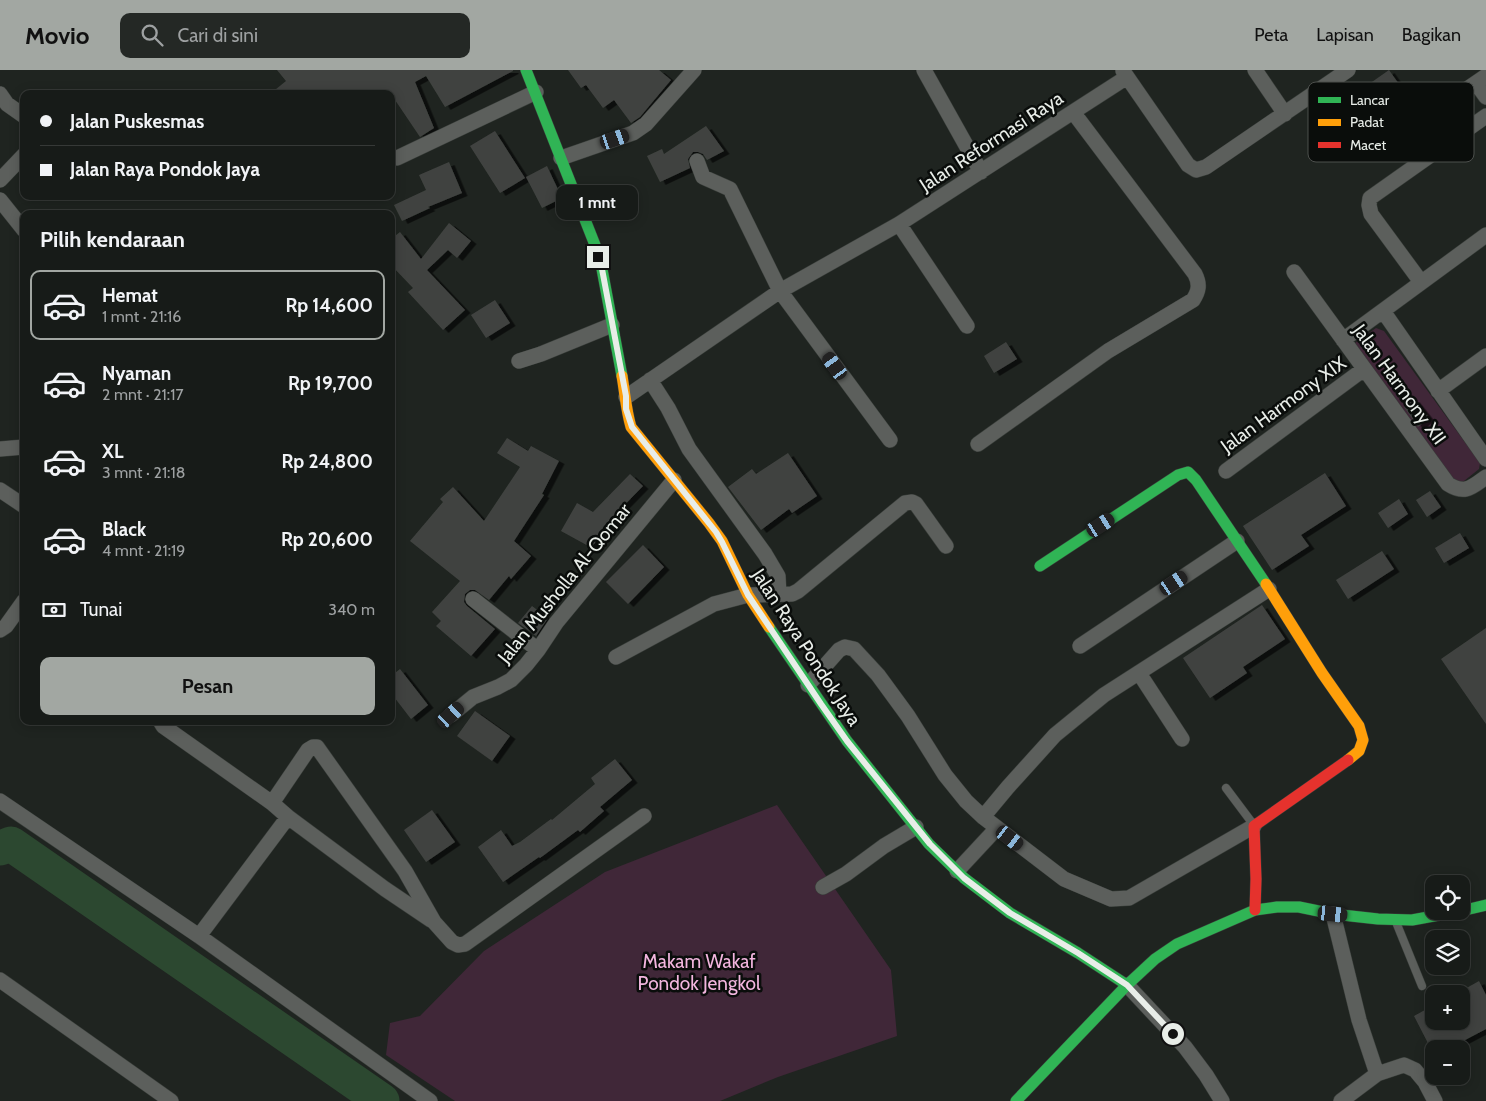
<!DOCTYPE html>
<html lang="id">
<head>
<meta charset="utf-8">
<style>
	body { margin:0; font-family:Cabin,sans-serif; background:#242825; color:#f1f3f6; height:100vh; display:flex; flex-direction:column; font-size:19px; white-space:nowrap }
	* { box-sizing:border-box; margin:0 }
	p { font-size:16px; color:#9ea1a2 }
	.icon { flex:none; width:28px; height:28px; fill:none; stroke:currentColor; stroke-width:2; stroke-linecap:round; stroke-linejoin:round }
	.map { position:relative; flex:1; overflow:hidden }
	.panel { position:absolute; left:20px; top:140px; width:375px; height:515px; display:flex; flex-direction:column; background:#171b18; border-radius:10px; box-shadow:0 2px 12px #0003,0 0 0 1px #363937 }
	.panel>* { flex:none }
	.guide { position:absolute; left:20px; top:20px; width:375px; height:110px; border-radius:10px; box-shadow:0 2px 12px #0003,0 0 0 1px #363937; display:grid; align-content:center; height:110px; padding:0 20px; background:#171b18 }
	.buttons { position:absolute; left:1425px; top:805px; display:grid; gap:10px }
	.buttons a { display:grid; place-items:center; width:45px; height:45px; border-radius:10px; background:#171b18; box-shadow:0 2px 12px #0003,0 0 0 1px #363937; font-size:25px }
	.end { position:absolute; width:22px; height:22px; margin:-11px; border:6px solid #e8ede8; background:#111; box-shadow:0 0 0 2px #111 }
	.from { border-radius:50% }
	.bubble { position:absolute; height:35px; border-radius:10px; background:#171b18; box-shadow:0 2px 12px #0003,0 0 0 1px #363937; font-size:16px; font-weight:700; line-height:35px; text-align:center }
	.car { position:absolute; width:15px; height:30px; margin:-15px -8px; border-radius:6px; box-shadow:0 0 4px 1px #0007; background:linear-gradient(#222 24%,#8ab4d8 0 40%,#222 0 76%,#8ab4d8 0 86%,#222 0) }
	.guide b { display:flex; align-items:center; gap:18px; height:48px; font-size:19px }
	.guide b+b { border-top:1px solid #363937 }
	.guide i { width:12px; height:12px; background:#f1f3f6 }
	ul { padding:0; list-style:none }
	li { display:flex; align-items:center; gap:15px; height:70px; margin:0 10px 8px; padding:0 10px; border:2px solid transparent; border-radius:10px }
	li div { flex:1 }
	li b { display:block; font-size:19px }
	li em { font-style:normal; font-weight:700 }
	li.on { border-color:#a2a7a2 }
	li>.icon { width:45px; height:45px; stroke-width:1.5 }
	h2 { padding:0 20px; font-size:22px; line-height:60px }
	.pay { display:flex; align-items:center; gap:12px; height:55px; padding:0 20px; font-size:19px }
	.pay p { margin-inline-start:auto }
	.button { display:flex; gap:10px; margin-top:auto; padding:10px 20px }
	.button a { flex:1; height:58px; border-radius:10px; background:#a2a7a2; color:#111; font-size:20px; font-weight:700; line-height:58px; text-align:center }
	header { display:flex; align-items:center; gap:30px; box-sizing:border-box; height:70px; padding:0 25px; background:#a2a7a2; color:#111 }
	header strong { font-size:24px }
	nav { display:flex; gap:28px; margin-inline-start:auto; font-size:18px }
	.search { width:350px; height:45px; background:#242825; display:flex; align-items:center; gap:12px; box-sizing:border-box; padding:0 18px; border-radius:10px; color:#9ea1a2; font-size:19px }
	.map>svg:first-child { display:block }
	.green { fill:#402738 }
	.lines { fill:none; stroke-linecap:round; stroke-linejoin:round }
	.river { stroke:#2c4830; stroke-width:35 }
	.building { fill:#404340; filter:url(#shadow) }
	.lane-casing { stroke:#393e3a; stroke-width:9 }
	.street-casing { stroke:#393e3a; stroke-width:16 }
	.fast-casing { stroke:#393e3a; stroke-width:12 }
	.slow-casing { stroke:#393e3a; stroke-width:12 }
	.jam-casing { stroke:#393e3a; stroke-width:12 }
	.lane { stroke:#5c5f5c; stroke-width:8 }
	.street { stroke:#5c5f5c; stroke-width:15 }
	.fast { stroke:#30b455; stroke-width:11 }
	.slow { stroke:#ff9f0a; stroke-width:11 }
	.jam { stroke:#e5322d; stroke-width:11 }
	.route { stroke:#e8ede8; stroke-width:6 }
	.labels { text-anchor:middle; stroke-width:5; stroke-linejoin:round; paint-order:stroke }
	.street-label { font-size:19px; fill:#e8ede8; stroke:#0a0d0b }
	.park-label { font-size:19px; fill:#f2b5de; stroke:#0a0d0b }
	.key { fill:#0a0d0b; stroke:#4d504d; stroke-width:1 }
	.key-label { font-size:14px; fill:#e8ede8 }
</style>
</head>
<body>
<header>
<strong>Movio</strong>
<div class="search"><svg class="icon" aria-label="search" viewBox="0 0 24 24"><circle cx="10" cy="10" r="6"/><path d="M15 15l6 6"/></svg>Cari di sini</div>
<nav><a>Peta</a><a>Lapisan</a><a>Bagikan</a></nav>
</header>
<div class="map">
<svg width="1486" height="1031" viewBox="0 0 1486 1031">
	<defs>
		<filter id="shadow"><feDropShadow dx="5.5" dy="3" stdDeviation="0" flood-color="#0009"/></filter>
	</defs>
	<rect width="100%" height="100%" fill="#1f2420"/>
	<path class="green" d="M1376 258 1384 261 1480 393 1479 399 1459 415 1450 410 1356 282 1355 273Z
		M777 735 891 900 897 966 778 1007 720 1031H455L386 985 390 953 420 946 484 881 605 802Z"/>
	<g class="lines">
		<path class="river" d="M0 778 11 774 382 1031"/>
	</g>
	<path class="building" d="M277 0H513V1L445 37 426 6 415 12 434 58 420 67 391 24H270L286 11Z
		M568 0H659L671 10 640 47 631 53 614 30 603 38 586 15 581 18Z
		M1389 0 1413 34 1363 68 1353 53 1365 45 1352 26Z
		M706 56 724 81 707 90 703 84 698 82H693L688 89 690 98 660 112 647 86 662 79 664 84Z
		M495 61 525 108 500 123 470 76Z
		M449 92 462 123 428 137 430 138 402 151 394 135 426 120 419 105Z
		M547 96 562 128 542 138 526 107Z
		M449 153 471 171 457 188 448 180 427 200 465 240 443 260 408 222 413 218 391 195V169L400 162 421 189Z
		M495 230 510 253 486 268 471 245Z
		M1006 272 1017 289 994 303 984 286Z
		M1414 329 1429 348 1418 357 1404 337Z
		M507 368 528 381 531 376 559 391 542 424 544 425 514 471 531 486 511 509 509 506 489 530 475 520H470L465 524 464 532 467 536 495 559 471 586 436 556 441 551 432 542 460 511 410 471 443 432 440 429 453 417 484 451 520 397 497 383Z
		M788 383 817 426 792 443 789 439 761 460 728 417 752 399 756 404Z
		M1325 403 1346 436 1301 465 1309 476 1272 500 1243 456Z
		M630 404 643 416 604 456 592 478 561 461 577 433 593 442Z
		M1430 421 1441 437 1427 447 1416 430Z
		M1399 429 1408 444 1388 458 1378 443Z
		M1460 463 1469 478 1444 493 1435 478Z
		M643 475 664 497 628 534 606 512Z
		M1382 481 1394 499 1348 529 1336 510Z
		M1262 535 1285 569 1243 597 1247 603 1210 628 1183 588Z
		M532 536 548 548 536 566 518 553Z
		M1486 558V654L1441 589Z
		M400 599 428 635 411 649 391 623V606Z
		M475 641 510 666 492 691 457 666Z
		M615 689 632 710 600 737 604 741 580 762 578 760 540 788 539 787 503 812 478 777 501 760 512 776 520 772 551 749 552 750 595 714 591 708Z
		M432 740 455 772 426 792 404 760Z
		M1479 911 1486 925V959L1448 979H1431L1414 946 1434 935V951H1461V924H1456Z"/>
	<g class="lines">
		<defs>
			<path id="lane" d="M1226 718 1253 754
				M1396 852 1422 916"/>
			<path id="street" d="M924 0 981 102
				M1255 0 1285 44
				M1123 1 1188 95 1196 100 1206 97 1348 0
				M1476 13 1486 27
				M0 24 7 34 24 46
				M1453 70 1433 46 1435 41 1486 6
				M397 88 536 22
				M561 88 633 63 646 54 694 0
				M697 91 703 107 730 119 780 221 890 370
				M0 110 24 85
				M0 130 24 160
				M899 154 967 256
				M1294 202 1448 414C1465 425 1472 417 1486 407
				M1421 212 1371 144 1369 135 1370 128 1486 46
				M1383 241 1486 389
				M1343 270 1486 165
				M519 291 541 284 612 255
				M650 310 668 338 689 379 765 484 778 506 779 524
				M1438 321 1486 286
				M626 327 780 221 899 154 1121 11 1128 9
				M978 374 1108 281 1193 230C1199 221 1200 214 1195 204L1073 42
				M0 379 24 377
				M1226 401 1364 299
				M0 420 24 436
				M473 529 538 580
				M0 560 6 556 24 531
				M1080 576 1237 471
				M616 587 714 534 748 525 792 524 798 521 905 433 912 432 916 434 946 476
				M1139 603 1182 669
				M808 615 839 580 845 577 854 579 878 605 908 646 945 705 966 731 983 747 1064 809 1111 829 1129 828 1254 756
				M451 645 473 627 498 617 511 610 526 595 538 580 556 553 674 410
				M160 651 163 656 272 733 288 747 385 819 431 850
				M0 731 199 866 430 1031
				M272 733 308 680 313 677H317L405 801 434 852 452 872 458 875 465 874 644 746
				M983 747 1008 717 1055 665 1104 625 1269 519
				M957 801 997 758
				M823 817 846 804 884 776 916 757
				M1333 844 1359 950 1377 1004
				M199 866 288 747
				M0 910 171 1031
				M1127 915 1185 977 1206 1005 1222 1031
				M1341 1031 1377 1004 1404 995 1415 1000 1425 1012 1435 1031"/>
			<path id="fast" d="M526 0 595 175 602 199 622 306
				M1040 496 1178 405 1188 402 1196 410 1266 514
				M769 557 847 671 929 774 964 808 1010 843 1078 883 1127 915
				M1461 841 1486 835
				M1016 1031 1127 915 1155 889 1177 874 1255 840 1277 837H1299L1333 844 1378 849 1412 850 1461 841"/>
			<path id="slow" d="M622 306C625 323 626 340 631 357L709 453 722 471 748 525 769 557
				M1266 514 1322 603 1359 656 1363 670 1359 681 1348 690"/>
			<path id="jam" d="M1255 840 1256 809 1254 756 1348 690"/>
		</defs>
		<use href="#lane" class="lane-casing"/>
		<use href="#street" class="street-casing"/>
		<use href="#fast" class="fast-casing"/>
		<use href="#slow" class="slow-casing"/>
		<use href="#jam" class="jam-casing"/>
		<use href="#lane" class="lane"/>
		<use href="#street" class="street"/>
		<use href="#fast" class="fast"/>
		<use href="#slow" class="slow"/>
		<use href="#jam" class="jam"/>
	</g>
	<g class="lines">
		<path class="route" d="M598 187 602 199 626 326V339L632 357 716 462 722 472 748 525 821 634 847 671 930 774 964 808 1010 843 1078 883 1127 915 1173 964"/>
	</g>
	<g class="labels">
		<g class="street-label">
			<text transform="translate(991 71) rotate(-33)" y="7">Jalan Reformasi Raya</text>
			<text transform="translate(1400 314) rotate(54)" y="7">Jalan Harmony XII</text>
			<text transform="translate(1283 334) rotate(-36)" y="7">Jalan Harmony XIX</text>
			<text transform="translate(564 513) rotate(-51)" y="7">Jalan Musholla Al-Qomar</text>
			<text transform="translate(807 577) rotate(57)" y="7">Jalan Raya Pondok Jaya</text>
		</g>
		<g class="park-label">
			<text x="699" y="898">Makam Wakaf<tspan x="699" dy="22">Pondok Jengkol</tspan></text>
		</g>
	</g>
	<rect x="1308" y="12" width="166" height="80" rx="8" class="key"/>
	<rect x="1318" y="27" width="23" height="6" fill="#30b455"/>
	<rect x="1318" y="49" width="23" height="7" fill="#ff9f0a"/>
	<rect x="1318" y="72" width="23" height="6" fill="#e5322d"/>
	<g class="key-label">
		<text x="1350" y="35">Lancar</text>
		<text x="1350" y="57">Padat</text>
		<text x="1350" y="80">Macet</text>
	</g>
</svg>
<div class="buttons">
<a><svg class="icon" aria-label="locate" viewBox="0 0 24 24"><circle cx="12" cy="12" r="6"/><path d="M12 2v4M12 18v4M2 12h4M18 12h4"/></svg></a>
<a><svg class="icon" aria-label="layers" viewBox="0 0 24 24"><path d="M12 4l9 5-9 5-9-5zM3 14l9 5 9-5"/></svg></a>
<a>+</a>
<a>−</a>
</div>
<i class="end from" style="left:1173px;top:964px"></i>
<i class="end" style="left:598px;top:187px"></i>
<div class="bubble" style="left:556px;top:115px;width:82px">1 mnt</div>
<i class="car" style="left:615px;top:69px;rotate:71deg"></i>
<i class="car" style="left:835px;top:296px;rotate:324deg"></i>
<i class="car" style="left:1101px;top:455px;rotate:57deg"></i>
<i class="car" style="left:1174px;top:513px;rotate:56deg"></i>
<i class="car" style="left:451px;top:645px;rotate:48deg"></i>
<i class="car" style="left:1010px;top:768px;rotate:128deg"></i>
<i class="car" style="left:1333px;top:844px;rotate:96deg"></i>
<div class="guide">
<b><i class="from"></i>Jalan Puskesmas</b>
<b><i></i>Jalan Raya Pondok Jaya</b>
</div>
<section class="panel">
<h2>Pilih kendaraan</h2>
<ul>
<li class="on"><svg class="icon" aria-label="car" viewBox="0 0 24 24"><path d="M5 17H2v-5l4-1 3-4h7l3 4 3 1v5h-3M9 17h6M6 11h13"/><circle cx="7" cy="17" r="2"/><circle cx="17" cy="17" r="2"/></svg><div><b>Hemat</b><p>1 mnt · 21:16</p></div><em>Rp 14,600</em></li>
<li><svg class="icon" aria-label="car" viewBox="0 0 24 24"><path d="M5 17H2v-5l4-1 3-4h7l3 4 3 1v5h-3M9 17h6M6 11h13"/><circle cx="7" cy="17" r="2"/><circle cx="17" cy="17" r="2"/></svg><div><b>Nyaman</b><p>2 mnt · 21:17</p></div><em>Rp 19,700</em></li>
<li><svg class="icon" aria-label="car" viewBox="0 0 24 24"><path d="M5 17H2v-5l4-1 3-4h7l3 4 3 1v5h-3M9 17h6M6 11h13"/><circle cx="7" cy="17" r="2"/><circle cx="17" cy="17" r="2"/></svg><div><b>XL</b><p>3 mnt · 21:18</p></div><em>Rp 24,800</em></li>
<li><svg class="icon" aria-label="car" viewBox="0 0 24 24"><path d="M5 17H2v-5l4-1 3-4h7l3 4 3 1v5h-3M9 17h6M6 11h13"/><circle cx="7" cy="17" r="2"/><circle cx="17" cy="17" r="2"/></svg><div><b>Black</b><p>4 mnt · 21:19</p></div><em>Rp 20,600</em></li>
</ul>
<div class="pay"><svg class="icon" aria-label="cash" viewBox="0 0 24 24"><path d="M3 7h18v10H3z"/><circle cx="12" cy="12" r="2"/></svg>Tunai<p>340 m</p></div>
<div class="button"><a>Pesan</a></div>
</section>
</div>
</body>
</html>
